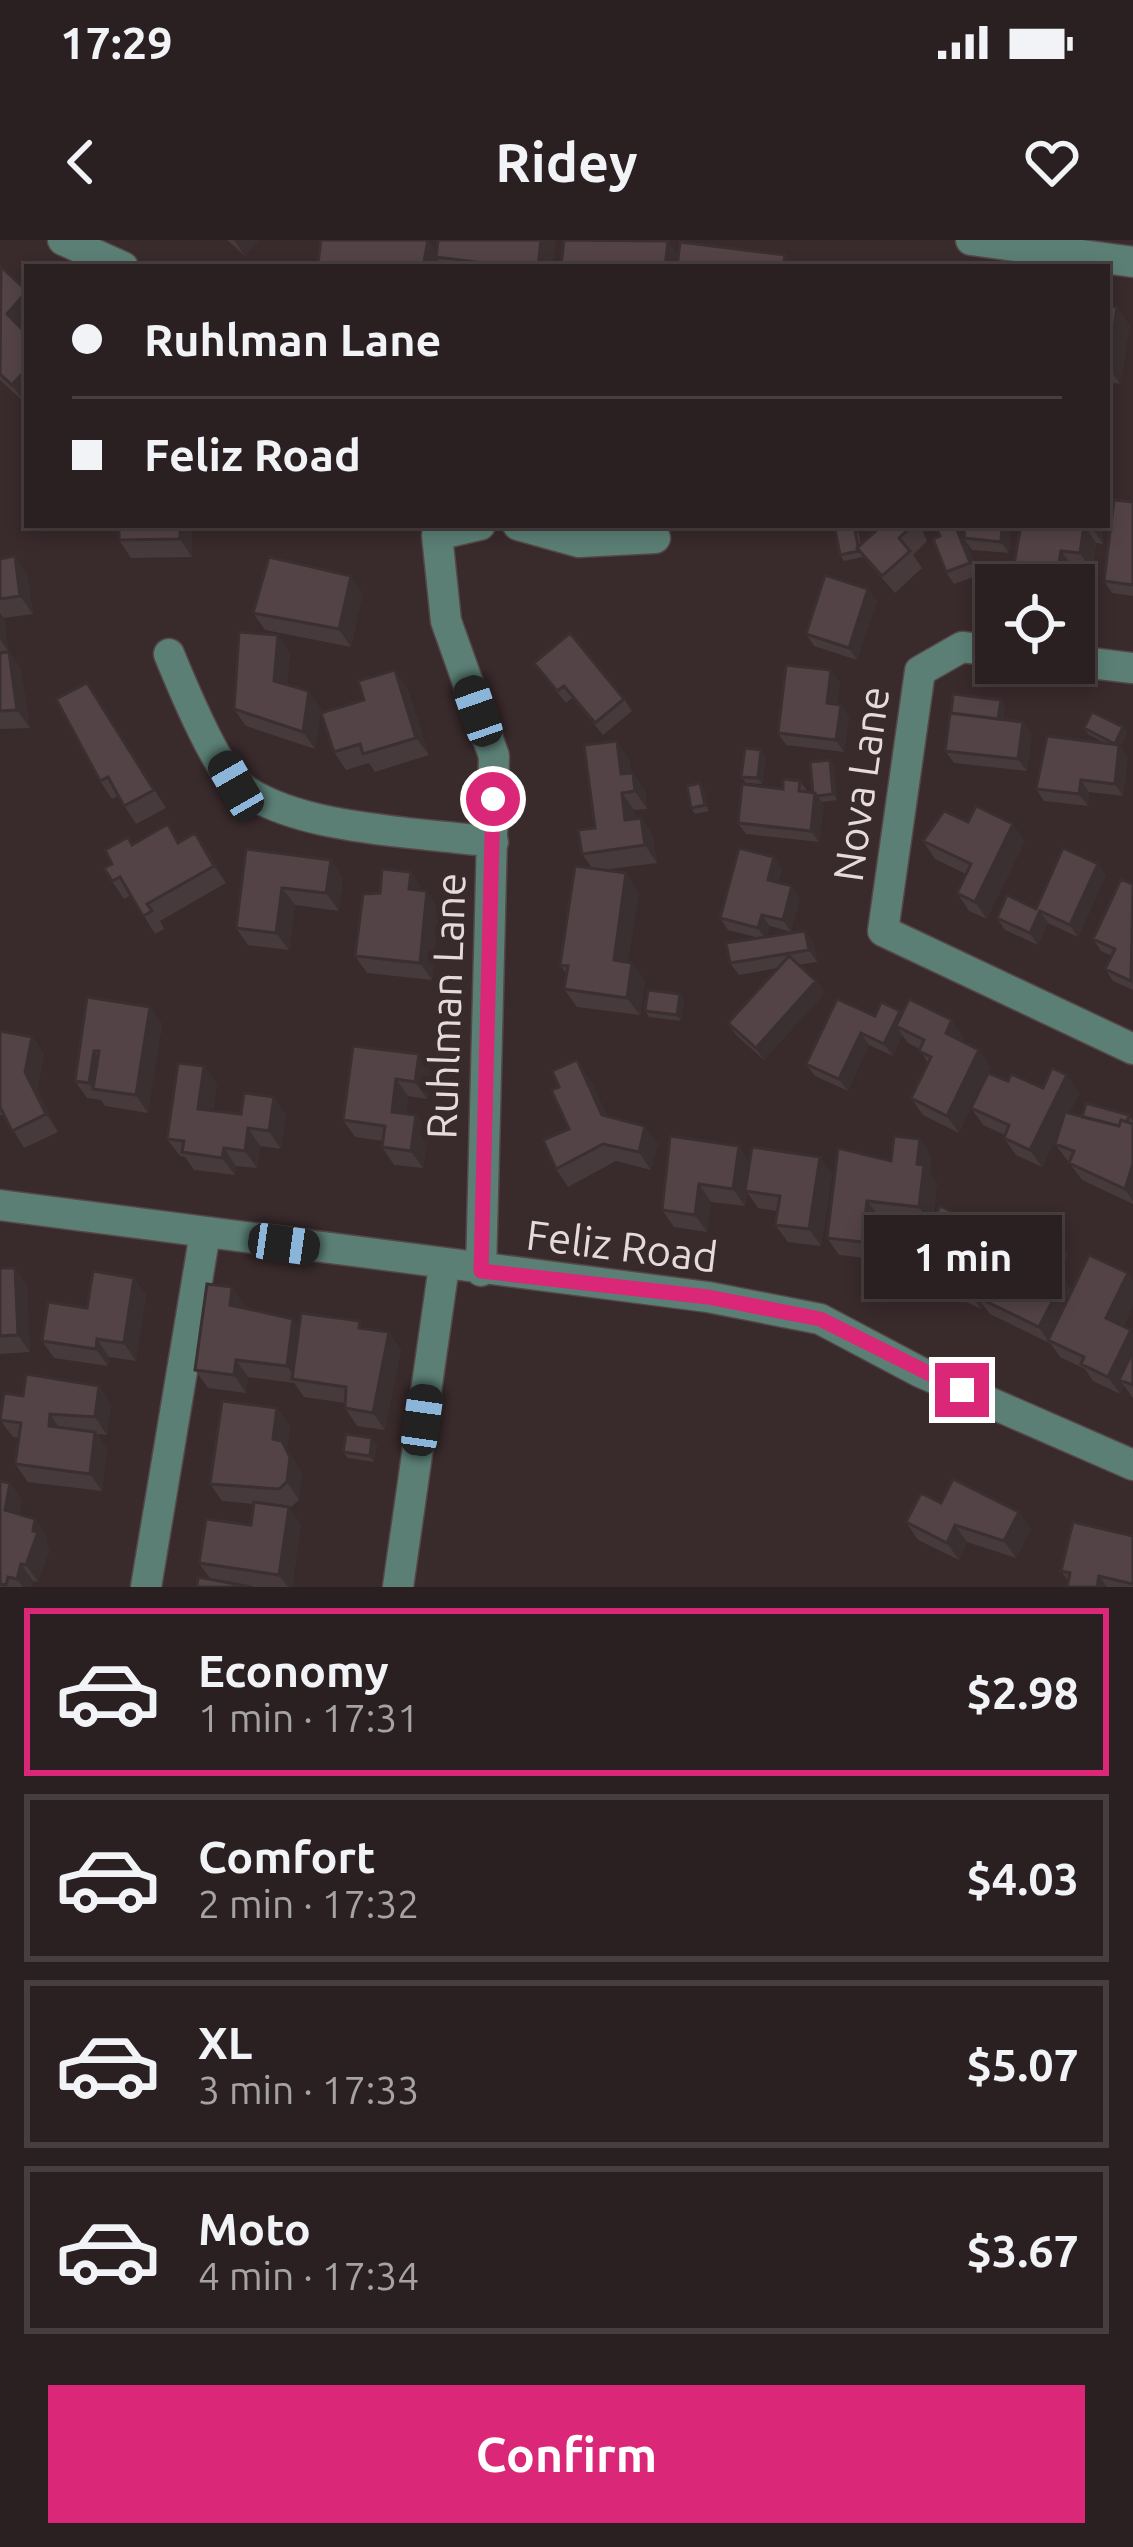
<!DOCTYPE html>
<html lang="en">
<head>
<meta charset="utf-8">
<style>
	body { margin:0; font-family:Ubuntu,sans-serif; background:#33282a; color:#f1f3f6; height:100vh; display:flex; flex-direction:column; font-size:45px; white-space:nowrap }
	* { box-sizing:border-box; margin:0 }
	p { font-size:39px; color:#a6a3a5 }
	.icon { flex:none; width:66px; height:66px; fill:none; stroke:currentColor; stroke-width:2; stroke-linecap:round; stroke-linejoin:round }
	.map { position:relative; height:1347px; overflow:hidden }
	.details { display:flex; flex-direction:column; background:#2b2021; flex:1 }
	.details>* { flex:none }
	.hud { position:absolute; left:24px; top:24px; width:1086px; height:264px; border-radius:0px; box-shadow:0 6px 18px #0003,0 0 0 3px #473e3f; display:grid; align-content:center; height:264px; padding:0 48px; background:#2b2021 }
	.tools { position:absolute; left:975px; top:324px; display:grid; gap:24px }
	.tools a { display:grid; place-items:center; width:120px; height:120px; border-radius:0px; background:#2b2021; box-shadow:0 6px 18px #0003,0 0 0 3px #473e3f; font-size:60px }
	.end { position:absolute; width:54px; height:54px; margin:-27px; border:15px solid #db2777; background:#fff; box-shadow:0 0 0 6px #fff }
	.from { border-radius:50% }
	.bubble { position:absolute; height:84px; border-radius:0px; background:#2b2021; box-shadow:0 6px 18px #0003,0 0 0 3px #473e3f; font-size:39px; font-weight:700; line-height:84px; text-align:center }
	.car { position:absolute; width:36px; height:72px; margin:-36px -18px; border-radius:15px; box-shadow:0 0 9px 3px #0007; background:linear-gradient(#222 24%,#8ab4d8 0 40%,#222 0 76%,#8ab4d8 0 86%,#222 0) }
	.hud b { display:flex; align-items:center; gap:42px; height:114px; font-size:45px }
	.hud b+b { border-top:3px solid #473e3f }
	.hud i { width:30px; height:30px; background:#f1f3f6 }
	ul { padding:21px 0 0; list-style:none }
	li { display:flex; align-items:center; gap:36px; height:168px; margin:0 24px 18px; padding:0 24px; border:6px solid #473e3f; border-radius:0px }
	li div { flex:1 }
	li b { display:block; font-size:45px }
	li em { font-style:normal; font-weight:700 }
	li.selected { border-color:#db2777 }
	li>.icon { width:108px; height:108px; stroke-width:1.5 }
	.button { display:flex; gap:24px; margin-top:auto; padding:24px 48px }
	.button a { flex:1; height:138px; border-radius:0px; background:#db2777; color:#fff; font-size:48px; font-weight:700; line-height:138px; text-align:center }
	.status { display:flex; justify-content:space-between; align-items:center; height:84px; padding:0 60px; background:#2b2021; direction:ltr }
	.status svg { height:33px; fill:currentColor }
	header { display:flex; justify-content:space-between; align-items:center; height:156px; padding:0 48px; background:#2b2021; font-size:54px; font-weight:700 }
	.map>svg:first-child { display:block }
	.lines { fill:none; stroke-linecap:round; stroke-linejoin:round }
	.minor-casing { stroke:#554648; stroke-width:33 }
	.minor { stroke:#5b7f75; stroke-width:30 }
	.wall { fill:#473a3c }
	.shaded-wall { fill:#3a2f31 }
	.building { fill:#534346; stroke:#3a2f31; stroke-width:3 }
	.route { stroke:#db2777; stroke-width:15 }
	.labels { text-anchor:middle; stroke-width:12; stroke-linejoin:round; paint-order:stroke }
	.street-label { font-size:42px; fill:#e5dbdd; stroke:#392a2c }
</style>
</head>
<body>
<div class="status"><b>17:29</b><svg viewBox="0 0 49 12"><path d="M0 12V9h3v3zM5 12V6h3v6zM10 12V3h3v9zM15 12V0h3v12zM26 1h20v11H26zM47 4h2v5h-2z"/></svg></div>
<header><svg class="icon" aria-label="back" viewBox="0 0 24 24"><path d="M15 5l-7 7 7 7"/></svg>Ridey<svg class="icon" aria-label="heart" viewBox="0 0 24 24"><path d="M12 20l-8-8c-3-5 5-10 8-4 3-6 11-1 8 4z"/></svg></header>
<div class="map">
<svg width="1133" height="1347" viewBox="0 0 1133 1347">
	<rect width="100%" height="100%" fill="#392a2c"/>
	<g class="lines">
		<defs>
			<path id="minor" d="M63 0 123 27
				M971 0 1133 22
				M480 285 437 295 446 381 494 516 481 1031
				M518 285 579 302 655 298
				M996 411 962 407 920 431 883 691 1133 809
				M169 414C181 443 216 529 239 546 299 591 419 592 493 602
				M1074 421 1133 428
				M0 965 708 1057 820 1079 920 1132 1133 1225
				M146 1347 205 993
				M398 1347 444 1026"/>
		</defs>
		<use href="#minor" class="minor-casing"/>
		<use href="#minor" class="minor"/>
	</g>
	<path class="wall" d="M227 0H259L245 16Z
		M438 0H554L555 3 552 27H443L439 21 438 27H321L318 23 436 13Z
		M0 29 27 51V83L21 89 24 162 0 140Z
		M1107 66 1130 85 1120 144 1107 142Z
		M1133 262V356L1112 353 1104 341Z
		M192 285V317L131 318 119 300Z
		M869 285H920L927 301 913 315 922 328 895 353 863 317 844 321 840 315 858 291 861 304 874 292Z
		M965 285H1011L1009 313 972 310 965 300 979 335 954 344 946 332 964 297Z
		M1021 285H1103V304L1096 303 1092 331 1074 328 1070 345H1040L1026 341 1014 324Z
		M15 316 27 334 33 374 4 378 8 411 0 412V319Z
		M868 349 877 361 857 420 814 406 806 394Z
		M363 353 351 407 265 390 253 373Z
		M9 412 21 430 30 488 0 489V413Z
		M290 412 287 445 321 468 315 509 246 486 234 469Z
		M534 423 624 459 632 471 603 495 572 458 566 463Z
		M840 442 837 464 841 465 849 477 844 512 786 505 778 493Z
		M87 443 166 568 136 584 118 556 112 559 100 541Z
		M407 447 429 515 375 532 369 523 346 530 334 512Z
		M1005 466 1003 479 1032 494 1027 531 954 523 945 511Z
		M1084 488 1127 493 1120 507 1128 517 1123 556 1089 552 1088 566 1044 561 1036 549 1107 504 1088 494Z
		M766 516 762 544 746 543 741 537Z
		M629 518 631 533 645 550 647 569 634 570 635 579 641 578 653 596 657 623 602 630 639 651 628 722 645 740 640 775 577 767 564 749 567 735 560 725 592 628 582 614Z
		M830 520 834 526 837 560 822 562 824 565 819 602 746 594 738 583 783 549 800 541 808 552 813 553Z
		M704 549 709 571 695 574 691 568Z
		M968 582 1025 601 987 679 969 671 957 653 966 634 935 619 923 601Z
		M195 593 226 643 160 681 164 689 155 694 131 655 124 659 112 641V624L133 604 180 602Z
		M246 609 343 638 339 671 295 665 289 710 248 705 236 688Z
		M774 617 782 629 778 643 792 646 800 658 791 692 770 686 767 697 813 702 817 722 798 725 816 741 825 753 764 820 736 795 728 783 778 728 739 735 730 723 759 698 728 690 720 678Z
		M1098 624 1106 636 1078 697 1048 683 1038 705 1005 690 997 678 1036 669Z
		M1133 644V750L1113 741 1105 729 1112 716 1101 711 1093 699Z
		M423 650 439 668 432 740 367 733 355 716Z
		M680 754 684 760 681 781 649 777 645 771Z
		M87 757 150 767 162 784 148 873 105 866 101 860 87 858 75 841Z
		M902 774 964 797 962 802 979 810 991 827 988 833 1008 841 1043 848 1080 853 1069 873 1082 877 1129 875 1133 881V964L1082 940 1055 904 1056 899 1042 927 1016 915 1004 898 1005 895 983 885 971 868 959 893 923 875 911 858 928 824 920 809 908 803 902 795 893 816 869 805 848 851 815 836 806 824 875 776Z
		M0 791 32 797 44 814 37 850 58 892 24 908 4 875H0Z
		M419 814 431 831 427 859 408 856 406 873 416 875 429 892 423 928 394 925 382 907 383 901 355 897 343 880Z
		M204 826 217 844 213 871 241 874H286L281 909 260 906 257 928 236 926 235 935 194 930 185 917 180 916 167 899Z
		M589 838 607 876 658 903 651 930 616 921 568 947 556 929 569 889Z
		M670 896 750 921 820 917 832 934 821 1006 788 1002 775 985 777 971 758 968 747 952 745 966 711 962 707 992 674 987 662 970Z
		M932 916 930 934 937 943 932 983 1010 1007 1055 997 1068 1015 1058 1035 1072 1050 1128 1033 1133 1041V1065L1123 1086 1133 1093V1158L1124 1146 1120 1154 1093 1141 1085 1129 1060 1117 1051 1104 990 1074 983 1065 981 1069 951 1055 943 1043 950 1028 929 1018 920 1006 931 984 880 978 874 1019 839 1015 827 998 891 921Z
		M0 1028H15L27 1045 30 1112 0 1114Z
		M134 1038 146 1055 136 1121 109 1117 108 1126 54 1118 42 1101 87 1068Z
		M244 1064V1068L299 1088 365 1089 401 1109 385 1190 357 1186 345 1168V1163L304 1157 294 1143 248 1137 246 1153 208 1148 195 1130Z
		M111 1163 107 1195 97 1194 107 1209 102 1251 28 1242 15 1224 19 1198 13 1197 0 1180Z
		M277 1168 290 1185 287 1208 302 1234 299 1260 291 1267 277 1265 301 1285 292 1347H255L211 1340 199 1323 251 1285 254 1264 222 1261 210 1244Z
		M377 1204 374 1222 348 1218 343 1212Z
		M0 1241 10 1243 22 1260 19 1274 35 1279 47 1296 46 1303 50 1309 38 1342 33 1341 31 1347H0Z
		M941 1263 1019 1272 1031 1289 1016 1318 967 1302 959 1320 918 1300 906 1282Z
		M1133 1296V1347H1067L1068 1341 1061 1331Z"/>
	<path class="shaded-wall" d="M234 0H259L245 16Z
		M428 0 440 17H436L439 21 438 27H423Z
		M541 0H554L555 3 552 27H538Z
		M668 1 680 18 679 27H665Z
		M785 15 793 27H783Z
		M27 52V83L19 92 7 74Z
		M1117 67 1130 85 1120 144 1108 127Z
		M27 128V159L24 162 12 145Z
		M180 285H192V317L180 299Z
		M955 285 963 294 979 335 970 323Z
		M1002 285H1011L1009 313 1001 302Z
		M1084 285 1096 303 1092 331 1080 313Z
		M1091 285H1103V304L1091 286Z
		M1061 311 1074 328 1070 345H1064L1057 335Z
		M15 316 27 334 33 374 20 356Z
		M351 336 363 353 351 407 339 389Z
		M868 349 877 361 857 420 849 408Z
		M0 373 4 378 8 411 0 399Z
		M278 395 290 412 286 458 274 441Z
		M9 412 21 430 30 488 17 470Z
		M395 430 407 447 429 515 416 498Z
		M831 430 840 442 836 475 827 463Z
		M309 451 321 468 315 509 303 492Z
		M1001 460 1005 466 1002 486 998 480Z
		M841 465 849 477 844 512 836 500Z
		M1023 482 1032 494 1027 531 1018 519Z
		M1123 487 1127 493 1120 507 1128 517 1123 556 1115 544V504Z
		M617 501 629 518 633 552 621 534Z
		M761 510 766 516 762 544 758 538Z
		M830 520 834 526 837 560 833 554Z
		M633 533 645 550 647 569 635 551Z
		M1081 540 1089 552 1088 566 1079 554Z
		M700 543 704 549 709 571 705 565Z
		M622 553 634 570 637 598 625 580Z
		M815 553 824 565 819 602 811 591Z
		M641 578 653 596 657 623 645 605Z
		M1013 584 1025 601 987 679 975 662Z
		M195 593 208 610 226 643 214 626Z
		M774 617 782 629 776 652 768 640Z
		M331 620 343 638 339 671 326 653Z
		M1098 624 1106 636 1078 697 1070 685Z
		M411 632 423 650 409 649Z
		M626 633 639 651 626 738 614 720Z
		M792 646 800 658 791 692 783 680Z
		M282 648 295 665 289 710 276 693Z
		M427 651 439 668 432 740 420 723Z
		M1040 671 1048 683 1038 705 1030 693Z
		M762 675 770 686 766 700 758 688Z
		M805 691 813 702 817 722 809 710Z
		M632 723 645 740 640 775 627 758Z
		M816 741 825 753 764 820 756 808Z
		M680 754 684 760 681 781 677 775Z
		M150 767 162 784 148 873 136 855Z
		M900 771 908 783 896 786 902 795 893 816 884 804Z
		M952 780 964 797 958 811 946 793Z
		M861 793 869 805 848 851 839 839Z
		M32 797 44 814 37 850 58 892 46 874 25 832Z
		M979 810 991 827 959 893 947 876Z
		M94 811 106 828 93 849 89 843Z
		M419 814 431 831 427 859 415 842Z
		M577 820 589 838 614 892 602 875Z
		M204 826 217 844 210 887 198 869Z
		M1067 835 1080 853 1042 927 1030 910Z
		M396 839 408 856 404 889 392 872Z
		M274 857 286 874 281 909 269 891Z
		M416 875 429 892 423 928 411 911Z
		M645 886 658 903 651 930 639 912Z
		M248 888 260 906 257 928 245 911Z
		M920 899 932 916 930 934 937 943 931 984 919 967 917 924Z
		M739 906 751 923 745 966 733 949Z
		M224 908 236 926 235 935 222 918Z
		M820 917 832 934 821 1006 809 989Z
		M1133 924V961L1125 949Z
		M699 944 711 962 707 992 695 975Z
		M867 961 880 978 874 1019 862 1002Z
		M1002 996 1011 1008 985 1061 977 1057 983 1065 981 1069 973 1058Z
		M1055 997 1068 1015 1054 1042 1042 1024Z
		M15 1028 27 1045 30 1112 18 1095Z
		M1128 1033 1133 1041V1065L1118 1095 1106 1078Z
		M134 1038 146 1055 136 1121 124 1103Z
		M1064 1039 1076 1056 1048 1100 1051 1105 1039 1087Z
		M232 1047 244 1064 242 1082 230 1065Z
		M293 1079 305 1097 297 1140 287 1126Z
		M1131 1090 1133 1093V1128L1119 1140 1124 1146 1120 1154 1108 1137Z
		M389 1092 401 1109 385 1190 373 1173Z
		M97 1099 109 1117 108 1126 96 1109Z
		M236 1120 248 1137 246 1153 234 1135Z
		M99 1146 111 1163 107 1195 95 1177Z
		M277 1168 290 1185 287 1208 302 1234 299 1260 287 1242 273 1199Z
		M50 1174 62 1192 49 1186Z
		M95 1192 107 1209 102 1251 90 1234Z
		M372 1198 377 1204 374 1222 370 1216Z
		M10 1243 22 1260 17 1287 5 1270Z
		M289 1267 301 1285 292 1347H288L279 1335Z
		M1019 1272 1031 1289 1016 1318 1004 1301Z
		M35 1279 47 1296 46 1303 50 1309 38 1342 26 1325Z
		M955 1285 967 1302 959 1320 947 1303Z
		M21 1324 33 1341 31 1347H23L17 1339Z
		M1099 1336 1107 1347H1097Z"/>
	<path class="building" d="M321 0H428L423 27H336V25L318 23Z
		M438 0H541L538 27 512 25V27H477V22L436 17Z
		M564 0 668 1 665 27 561 26Z
		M680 2 785 15 783 27H677Z
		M1 27 27 51 7 74 27 94V128L12 145 0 134Z
		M1107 66 1117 67 1108 127 1107 126Z
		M1114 260 1133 262V345L1104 341Z
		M119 285H180V299L119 300Z
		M854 285 858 306 857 308 859 311 840 315 835 289Z
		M873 285H913L899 298 910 311 882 336 857 308 876 291Z
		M949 285H955L970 323 946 332 933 299 940 296 937 290Z
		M965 285H1002L1001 302 964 298Z
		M1021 285H1091V286L1084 285 1080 313 1061 311 1057 335 1014 324Z
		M15 316 20 356 0 359V319Z
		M269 317 351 336 339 389 253 373Z
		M825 335 868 349 849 408 806 394Z
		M239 392 278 395 274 441 309 451 303 492 234 469Z
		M570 393 624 459 595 483 564 446 557 451 534 423Z
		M9 412 17 470 0 471V413Z
		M786 425 831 430 827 463 841 465 836 500 778 493Z
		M395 430 416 498 363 514 360 504 334 512 321 473 364 460 358 441Z
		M87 443 154 550 124 566 108 537 100 541 56 459Z
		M953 454 1001 460 998 479 951 473Z
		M1092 472 1123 487 1115 504 1084 488Z
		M950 473 1023 482 1018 519 945 511Z
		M1047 496 1119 505 1115 544 1081 540 1079 554 1036 549Z
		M617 501 621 534 633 533 635 551 622 553 625 580 641 578 645 605 582 614 578 590 595 588 584 505Z
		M745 508 761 510 758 538 741 537Z
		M830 520 833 554 817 556 813 553 810 522Z
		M783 539 800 541 799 551 815 553 811 591 738 583 742 544 783 549Z
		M700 543 705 565 691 568 687 546Z
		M976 566 1013 584 975 662 957 653 971 624 923 601 944 571 968 582Z
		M168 584 178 603 195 593 214 626 147 664 152 671 143 676 120 637 112 641 104 628 112 624 105 610 128 597 132 605Z
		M739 608 774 617 768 640 792 646 783 680 762 675 758 688 720 678Z
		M1063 608 1098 624 1070 685 1040 671 1030 693 997 678 1007 655 1036 669Z
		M246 609 331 620 326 653 282 648 276 693 236 688Z
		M575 626 626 633 614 720 632 723 627 758 564 749 568 726 560 725Z
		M382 629 411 632 409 649 427 651 420 723 355 716 363 654 380 653Z
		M1121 639 1133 644 1131 741 1105 729 1115 709 1093 699Z
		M805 691 809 710 730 723 726 703Z
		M789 716 816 741 756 808 728 783Z
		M648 750 680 754 677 775 645 771Z
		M87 757 150 767 136 855 93 849 99 811H94L89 843 75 841Z
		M837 759 875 776 881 762 900 771 884 804 861 793 839 839 806 824Z
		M909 759 952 780 946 793 979 810 947 876 911 858 931 817 919 811 924 800 896 786Z
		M0 791 32 797 25 832 46 874 12 891 0 867Z
		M353 806 419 814 415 842 396 839 392 872 416 875 411 911 382 907 385 886 343 880Z
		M577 820 602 875 645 886 639 912 603 904 556 929 543 900 569 889 551 850 559 847 552 831Z
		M178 823 204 826 198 869 241 874 244 853 274 857 269 891 248 888 245 911 224 908 222 918 182 912 184 901 167 899Z
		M1052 828 1067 835 1030 910 1004 898 1009 885 971 868 988 833 1008 841 1011 834 1043 848Z
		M1086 863 1129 875 1127 882 1121 880 1119 886 1082 877Z
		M1065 872 1119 886 1121 880 1133 884V924L1125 949 1069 923 1074 911 1055 904Z
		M670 896 739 906 733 949 699 944 695 975 662 970Z
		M894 896 920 899 917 924 924 925 919 967 867 961 862 1002 827 998 838 908 891 921Z
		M752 907 820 917 809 989 775 985 780 956 745 951Z
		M940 966 1002 996 973 1058 943 1043 954 1022 920 1006Z
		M1023 982 1055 997 1042 1024 1064 1039 1039 1087 977 1057 994 1024 1001 1027Z
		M1089 1015 1128 1033 1106 1078 1131 1090 1108 1137 1081 1124 1084 1117 1048 1100Z
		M0 1028H15L18 1095 0 1096Z
		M93 1031 134 1038 124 1103 97 1099 96 1109 42 1101 48 1062 87 1068Z
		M207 1044 232 1047 230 1065 293 1079 287 1126 236 1120 234 1135 195 1130Z
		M301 1073 360 1081 359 1088 389 1092 373 1173 345 1168 346 1147 292 1139Z
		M1133 1111V1145L1119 1140Z
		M26 1134 99 1146 95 1177 50 1174 49 1186 95 1192 90 1234 15 1224 21 1183 0 1180 4 1153 23 1156Z
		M222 1161 277 1168 273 1199 282 1201 290 1217 287 1242 279 1249 210 1244Z
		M346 1194 372 1198 370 1216 343 1212Z
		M953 1239 1019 1272 1004 1301 955 1285 947 1303 906 1282 921 1253 941 1263Z
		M0 1241 10 1243 5 1270 35 1279 33 1291 38 1292 26 1325 21 1324 17 1339 8 1337 6 1345 0 1344Z
		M254 1262 289 1267 279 1335 199 1323 206 1279 251 1285Z
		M1073 1282 1133 1296V1344L1099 1336 1097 1347H1067L1070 1333 1061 1331Z
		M198 1337 251 1347H197Z"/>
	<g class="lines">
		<path class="route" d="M493 559 481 1031 708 1057 820 1079 962 1150"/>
	</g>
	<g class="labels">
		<g class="street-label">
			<text transform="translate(861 544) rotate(-82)" y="15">Nova Lane</text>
			<text transform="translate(446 766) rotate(-88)" y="15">Ruhlman Lane</text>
			<text transform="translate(622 1006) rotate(7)" y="15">Feliz Road</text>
		</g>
	</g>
</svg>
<div class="tools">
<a><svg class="icon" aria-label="locate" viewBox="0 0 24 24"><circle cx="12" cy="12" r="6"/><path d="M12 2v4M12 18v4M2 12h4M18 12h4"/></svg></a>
</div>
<i class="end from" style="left:493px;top:559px"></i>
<i class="end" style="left:962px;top:1150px"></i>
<div class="bubble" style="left:864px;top:975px;width:198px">1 min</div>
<i class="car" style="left:478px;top:471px;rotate:341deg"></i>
<i class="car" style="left:236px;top:545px;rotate:330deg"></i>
<i class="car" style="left:284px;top:1004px;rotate:98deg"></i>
<i class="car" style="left:422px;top:1180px;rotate:8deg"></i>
<div class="hud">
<b><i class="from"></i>Ruhlman Lane</b>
<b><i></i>Feliz Road</b>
</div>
</div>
<section class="details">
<ul>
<li class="selected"><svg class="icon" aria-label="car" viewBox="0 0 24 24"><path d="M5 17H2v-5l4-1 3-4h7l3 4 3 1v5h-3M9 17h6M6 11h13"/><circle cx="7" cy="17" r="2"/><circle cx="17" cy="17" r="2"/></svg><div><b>Economy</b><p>1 min · 17:31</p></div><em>$2.98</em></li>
<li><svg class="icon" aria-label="car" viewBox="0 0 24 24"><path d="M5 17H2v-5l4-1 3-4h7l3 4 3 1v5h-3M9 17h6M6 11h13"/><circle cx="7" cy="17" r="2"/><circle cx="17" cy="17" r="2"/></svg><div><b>Comfort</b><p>2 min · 17:32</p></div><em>$4.03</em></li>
<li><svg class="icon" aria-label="car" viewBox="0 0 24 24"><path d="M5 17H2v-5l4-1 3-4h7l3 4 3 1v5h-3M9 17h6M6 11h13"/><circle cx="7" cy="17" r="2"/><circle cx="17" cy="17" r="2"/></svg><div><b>XL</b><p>3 min · 17:33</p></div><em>$5.07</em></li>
<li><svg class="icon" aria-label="car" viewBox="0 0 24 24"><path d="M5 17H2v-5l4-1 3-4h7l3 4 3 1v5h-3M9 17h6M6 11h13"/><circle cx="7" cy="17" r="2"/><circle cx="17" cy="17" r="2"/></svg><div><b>Moto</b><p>4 min · 17:34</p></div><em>$3.67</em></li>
</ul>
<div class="button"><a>Confirm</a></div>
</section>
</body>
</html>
